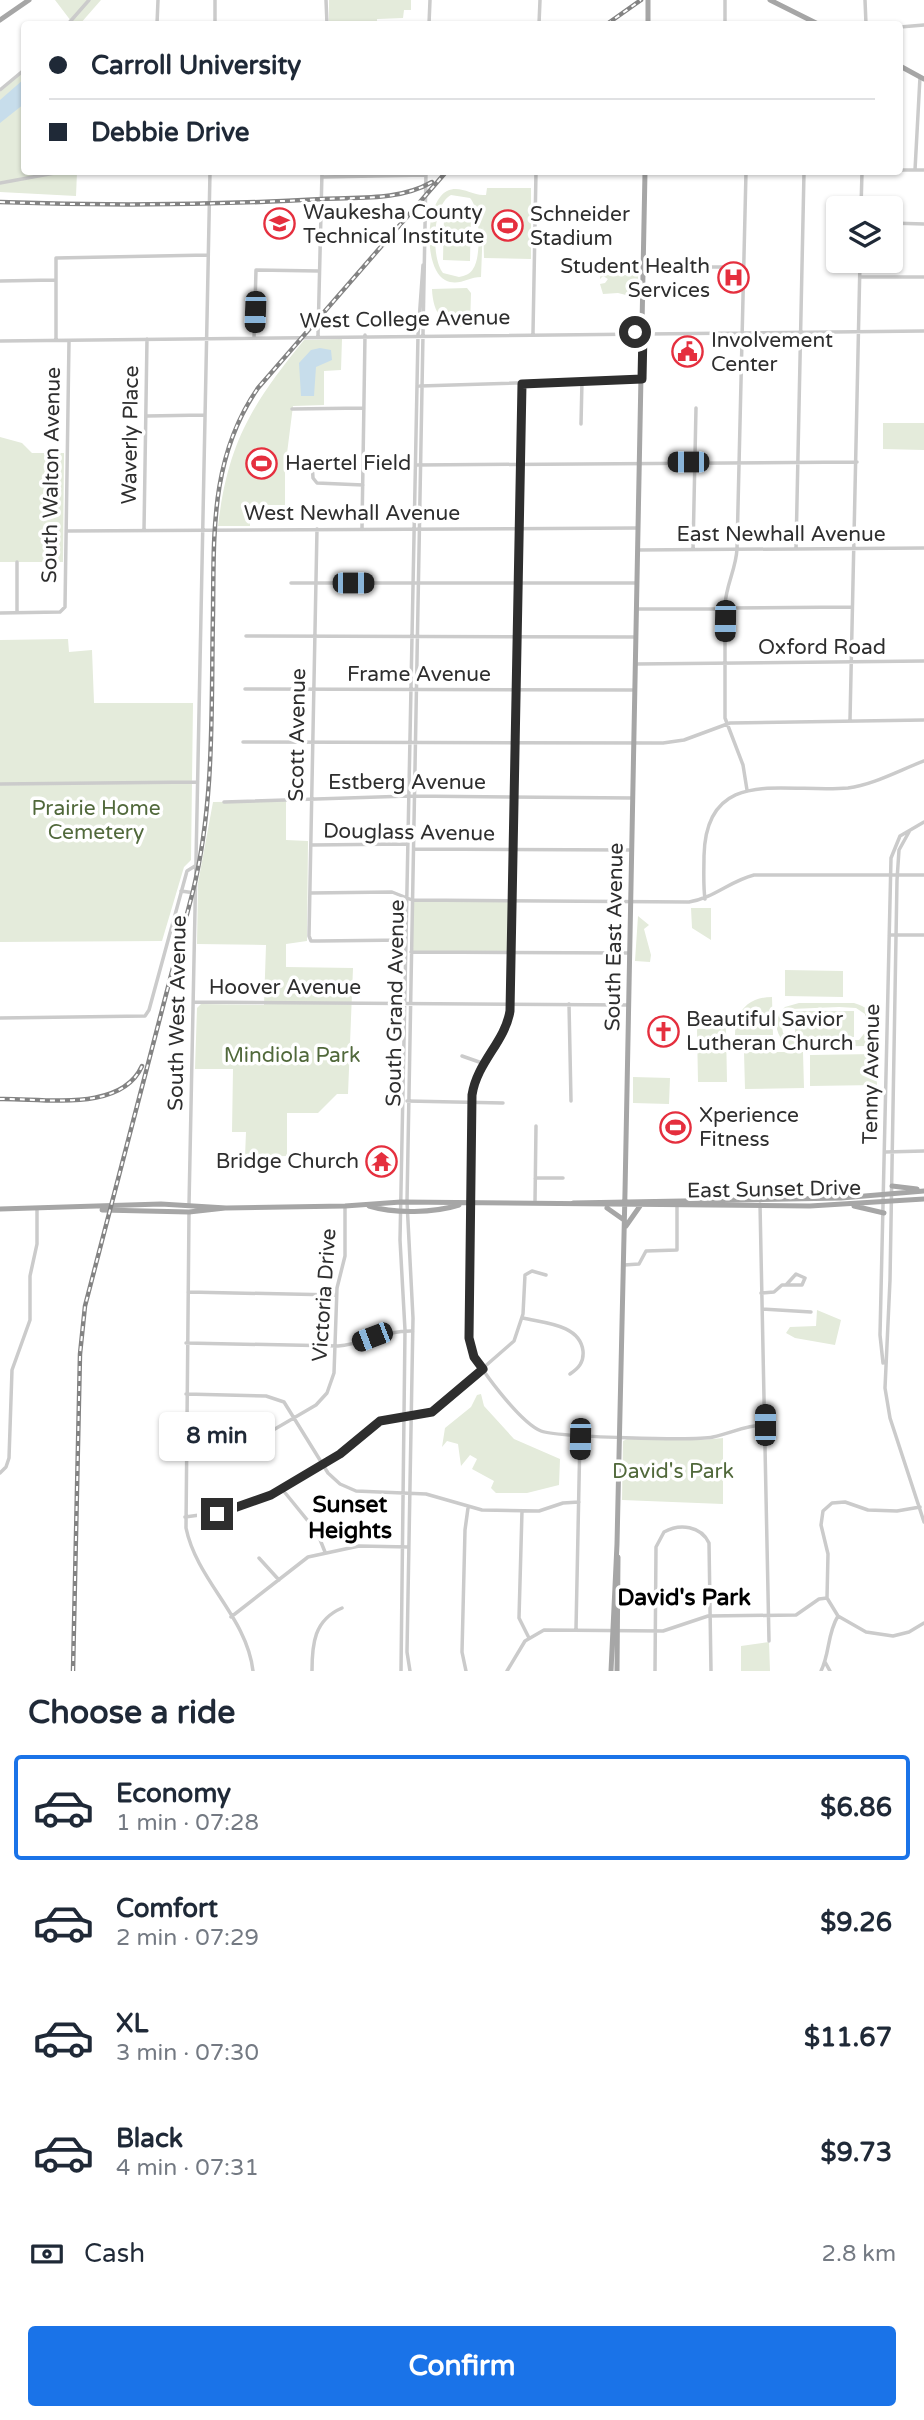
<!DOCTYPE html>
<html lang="en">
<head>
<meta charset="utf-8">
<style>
	body { margin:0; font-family:"Varela Round",sans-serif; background:#f6f6f7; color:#1f2937; height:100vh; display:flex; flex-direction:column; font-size:26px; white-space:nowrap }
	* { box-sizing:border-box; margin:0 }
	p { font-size:23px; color:#747a83 }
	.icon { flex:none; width:38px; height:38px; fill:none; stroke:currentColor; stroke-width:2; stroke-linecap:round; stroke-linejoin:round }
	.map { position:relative; height:1671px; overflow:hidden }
	.panel { display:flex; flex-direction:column; background:#fff; flex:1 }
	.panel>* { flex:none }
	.guide { position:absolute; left:21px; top:21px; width:882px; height:154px; border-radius:7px; box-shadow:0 2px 5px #0004; display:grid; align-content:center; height:154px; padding:0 28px; background:#fff }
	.buttons { position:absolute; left:826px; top:196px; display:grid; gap:14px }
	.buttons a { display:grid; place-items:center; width:77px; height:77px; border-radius:7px; background:#fff; box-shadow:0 2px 5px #0004; font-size:35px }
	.end { position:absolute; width:32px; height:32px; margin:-16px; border:9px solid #2e2e2e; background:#fff; box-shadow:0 0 0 4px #fff }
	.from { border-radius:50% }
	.bubble { position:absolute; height:49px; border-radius:7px; background:#fff; box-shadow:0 2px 5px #0004; font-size:23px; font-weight:800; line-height:49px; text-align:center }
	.car { position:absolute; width:21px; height:42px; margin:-21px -10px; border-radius:9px; box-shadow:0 0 5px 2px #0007; background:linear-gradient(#222 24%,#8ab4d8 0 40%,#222 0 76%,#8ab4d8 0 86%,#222 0) }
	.guide b { display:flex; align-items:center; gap:24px; height:66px; font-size:26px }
	.guide b+b { border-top:2px solid #e0e1e3 }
	.guide i { width:18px; height:18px; background:#1f2937 }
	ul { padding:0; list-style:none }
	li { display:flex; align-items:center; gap:21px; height:105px; margin:0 14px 10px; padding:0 14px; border:4px solid transparent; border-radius:7px }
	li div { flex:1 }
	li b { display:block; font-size:26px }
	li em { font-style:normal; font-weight:800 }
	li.current { border-color:#1a73e8 }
	li>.icon { width:63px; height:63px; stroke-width:1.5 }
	h2 { padding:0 28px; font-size:32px; line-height:84px }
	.pay { display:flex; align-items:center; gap:18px; height:77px; padding:0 28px; font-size:26px }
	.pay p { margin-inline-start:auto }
	.action { display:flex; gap:14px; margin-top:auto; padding:14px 28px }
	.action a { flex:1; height:80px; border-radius:7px; background:#1a73e8; color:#fff; font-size:28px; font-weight:800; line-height:80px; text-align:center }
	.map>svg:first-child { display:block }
	.green { fill:#e4ebdb; fill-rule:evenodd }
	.water { fill:#c7ddeb }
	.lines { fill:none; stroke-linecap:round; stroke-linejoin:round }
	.minor { stroke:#cbcbcb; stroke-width:3.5 }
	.major { stroke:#a6a6a6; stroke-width:5 }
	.rail-casing { stroke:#838383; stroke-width:4.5 }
	.rail { stroke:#fff; stroke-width:2; stroke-dasharray:5; stroke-linecap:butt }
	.route { stroke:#2e2e2e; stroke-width:9 }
	.labels { text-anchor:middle; stroke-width:7; stroke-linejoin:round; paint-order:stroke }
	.poi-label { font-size:21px; fill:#2e2e2e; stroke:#fff; text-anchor:start }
	.street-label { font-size:21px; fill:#2e2e2e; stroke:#fff }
	.park-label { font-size:21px; fill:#51693b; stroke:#fff }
	.neighbourhood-label { font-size:23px; font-weight:bold; fill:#000; stroke:#fff }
</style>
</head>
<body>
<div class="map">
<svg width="924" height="1671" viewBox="0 0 924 1671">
	<rect width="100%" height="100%" fill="#fff"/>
	<path class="green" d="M55 0H101L80 24H70L71 21Z
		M329 0H411V10H404L403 18 377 19V24H329Z
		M24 71V172H77L76 196 0 192V92Z
		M487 188H531V259L484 258 483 225 481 277C468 277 458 287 445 280 423 268 425 202 447 191 460 185 471 195 483 195H486ZM451 195 470 198C480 208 482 257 473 269 470 274 465 276 459 277L443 273C431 258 432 205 451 195Z
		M444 214H471L470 261 443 260Z
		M626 261 638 265V298L618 293 603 294 600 284 605 283 608 279 603 276 600 279V265Z
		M467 288 471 293 470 327C443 327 433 314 432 289Z
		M342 339 341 370 324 371V405L293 406 285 469V505H250V526H218C228 442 252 404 304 340Z
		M883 423H924V450L883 449Z
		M0 437 22 443 32 453H64L63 562H0Z
		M68 639 69 652 92 650 94 703H193L191 860 184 867 162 941 0 942V640Z
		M286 801V840L308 841 307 941 286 944V967L353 968 348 1094H337L318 1113H287V1156L245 1157 246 1132H232L233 1069H195L197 1008 201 1004 264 1005 266 945 197 944 198 883 213 802Z
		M412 900H512L511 952H411Z
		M691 908H711V940L692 928Z
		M638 916 649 925 644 929 651 955 650 962 635 961Z
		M785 970 843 971V997L785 996Z
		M772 997 773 1035H735C735 1012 748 997 772 997Z
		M854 1003C883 1011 870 1028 866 1046L780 1047V1042H784C774 1031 774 1018 785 1007L799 1003ZM839 1007 856 1008 865 1014 867 1030 859 1040 796 1042 783 1033 781 1021 791 1009Z
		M795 1011H854V1037H795Z
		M726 1028 727 1082H698L697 1029Z
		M744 1052H803L804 1088 745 1089Z
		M876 1054 877 1085 810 1086V1055Z
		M633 1077 670 1078 669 1104 633 1103Z
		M817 1310 841 1320 835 1345 795 1338 786 1333 790 1327 816 1326Z
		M481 1394 484 1406 514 1439 560 1459 559 1485 527 1493H496L491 1488 494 1481 472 1469 477 1459 470 1455 461 1466 458 1444 447 1441 442 1447 445 1428 471 1407 477 1395Z
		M723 1438V1504L622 1500 623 1441 627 1439 703 1440Z
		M769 1642 770 1671H741V1646Z"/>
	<path class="water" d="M24 79V104L0 123V100Z
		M320 348 331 350 332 360 316 367 314 396H301L299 363 311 350Z"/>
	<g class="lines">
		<path class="minor" d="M326 0 327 24
			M865 0 866 24
			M68 24 89 0
			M157 24 158 0
			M215 24V0
			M429 24 430 0
			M539 24 540 0
			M725 24V0
			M900 27 924 25
			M0 90 24 70
			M900 170H924
			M915 170 920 77
			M323 177 426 175
			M0 183 60 172
			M861 208 862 172
			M891 223 924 224
			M644 267H744
			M860 277H924
			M0 281 55 280
			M533 333 536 172
			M318 336 322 172
			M254 338 256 270 319 271
			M56 340V258L208 255
			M0 341 924 331
			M522 384 510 1011C505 1042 477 1062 472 1095L470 1345C476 1366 521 1423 541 1431 555 1437 696 1441 713 1437 732 1433 745 1425 765 1425
			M420 386 642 379
			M292 409 364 408
			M147 416 204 415
			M581 424 582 381
			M312 462 313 478 317 483 363 485
			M417 465 857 462
			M362 528 365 335
			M317 529 309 936 311 941H318L406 940
			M144 530 147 339
			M66 531 638 528
			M796 549 804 172
			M638 550 924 548
			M693 550 696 408
			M291 583H637
			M721.5 608a3.5 3.5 0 1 1 7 0a3.5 3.5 0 1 1-7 0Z
			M725 605C726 585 736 569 737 549L746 172
			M729 608 852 607
			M637 609H721
			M725 612V718L743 765 747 790
			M0 613 60 612 65 607 69 341
			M17 613V562
			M246 636 636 637
			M635 664 924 661
			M245 689 635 690
			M850 720 860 261
			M243 742 663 743 684 740 730 723 924 720
			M0 784 197 782
			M224 802 409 796 633 798
			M909 832 899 850 897 880 890 1280 885 1388 890 1418 924 1522
			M311 845 408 844
			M414 849 632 850
			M181 891 195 893
			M310 893 392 892 412 900 689 902C714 898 730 881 754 875H924
			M705 899C703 885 704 870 704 856 706 764 786 794 848 788 873 785 900 770 924 761
			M889 935H924
			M411 952 630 953
			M193 1002 629 1005
			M569 1004 571 1101
			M0 1018 145 1016 149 1010 187 871 195 866
			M462 1056 482 1063
			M407 1101 503 1103
			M885 1152 924 1151
			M535 1178H563
			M535 1202 536 1126
			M760 1204 769 1641
			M189 1205 210 172
			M189 1213 186 1528C197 1581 247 1617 253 1671
			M624 1265 639 1264 646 1251 677 1250V1205
			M188 1292 336 1295
			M761 1293 774 1292 782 1285H802L805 1278 796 1274 786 1285
			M762 1309 811 1312
			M523 1318C543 1323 580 1324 583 1351 584 1362 579 1368 570 1374
			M186 1343 338 1346C364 1344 386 1330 413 1331
			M883 1363 880 1335 891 858 900 836 924 822
			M186 1394 266 1396 284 1402 328 1473 340 1484 356 1491 426 1494 482 1510 539 1511 563 1503 579 1502
			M184 1458 213 1457 244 1447 316 1405 327 1393 334 1373 337 1288 345 1256V1206
			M0 1473 6 1467 9 1458 12 1370 30 1320V1276L37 1244V1209
			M282 1489 317 1532 325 1552
			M920 1507 897 1511 868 1510 845 1502 832 1503 823 1511 821 1525 828 1554 827 1598 838 1616 866 1632 893 1636 909 1632 924 1623
			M522 1511 519 1618 529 1638
			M185 1517 229 1511 261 1500 340 1454 380 1421 396 1416 424 1415 435 1410 514 1341 523 1314 525 1275 532 1271 546 1275
			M259 1558 279 1580
			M231 1617 308 1557 359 1546 409 1547
			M576 1629 580 1435
			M825 1662 830 1671
			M312 1671C312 1644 314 1620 342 1608
			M401 1671 405 1330 400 1240 418 335 423 265
			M410 1671 407 1652 413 1318 407 1202 426 172
			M466 1671 462 1652 465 1530 468 1508
			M507 1671 525 1641 544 1630 663 1631 708 1616 796 1615 819 1599 827 1598
			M655 1671 656 1547 664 1532C680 1523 701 1526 709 1543L711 1671
			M821 1671C830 1653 827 1634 838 1616"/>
		<path class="major" d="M770 0 818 24
			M0 20 29 0
			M648 24V0
			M900 66 924 79
			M892 1186 917 1189
			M573 1203 841 1198 924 1191
			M369 1206C395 1214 434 1213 459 1205
			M854 1206 884 1213
			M607 1208 624 1220
			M0 1209 161 1204 226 1208 345 1206 401 1202 810 1206 924 1199
			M102 1210 189 1212 225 1208
			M626 1226 640 1206
			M611 1671 617 1544 625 1192 645 172
			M617 1671 618 1557"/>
		<defs>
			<path id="rail" d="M607 24 641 0
				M0 202C107 206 215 205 322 199 358 197 399 201 432 182
				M0 1099C43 1098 121 1113 142 1066
				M73 1671 80 1354 85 1306 193 891C215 801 211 707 213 614 214 534 210 457 258 388L446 172"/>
		</defs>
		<use href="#rail" class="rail-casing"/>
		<use href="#rail" class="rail"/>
	</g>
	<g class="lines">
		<path class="route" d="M217 1514 271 1495 340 1454 380 1421 432 1412 483 1369 474 1357 469 1338 472 1095C477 1062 505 1042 510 1011L522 384 642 379 643 332H635"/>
	</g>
	<defs>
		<symbol id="university-ring" viewBox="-11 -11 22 22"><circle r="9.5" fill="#fff" stroke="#e52f3e" stroke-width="1.5"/><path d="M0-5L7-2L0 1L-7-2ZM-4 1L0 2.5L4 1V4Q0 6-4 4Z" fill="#e52f3e"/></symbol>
		<symbol id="stadium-ring" viewBox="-11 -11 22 22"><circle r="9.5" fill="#fff" stroke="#e52f3e" stroke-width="1.5"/><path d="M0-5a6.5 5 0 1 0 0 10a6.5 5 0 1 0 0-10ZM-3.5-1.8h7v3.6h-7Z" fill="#e52f3e"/></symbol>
		<symbol id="hospital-ring" viewBox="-11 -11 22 22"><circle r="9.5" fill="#fff" stroke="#e52f3e" stroke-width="1.5"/><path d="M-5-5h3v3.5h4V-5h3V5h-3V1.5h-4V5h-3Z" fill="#e52f3e"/></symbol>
		<symbol id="civic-ring" viewBox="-11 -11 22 22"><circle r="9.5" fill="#fff" stroke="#e52f3e" stroke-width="1.5"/><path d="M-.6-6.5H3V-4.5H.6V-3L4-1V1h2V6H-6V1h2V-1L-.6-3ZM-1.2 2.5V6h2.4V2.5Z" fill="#e52f3e"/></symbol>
		<symbol id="church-ring" viewBox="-11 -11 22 22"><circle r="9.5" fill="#fff" stroke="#e52f3e" stroke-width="1.5"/><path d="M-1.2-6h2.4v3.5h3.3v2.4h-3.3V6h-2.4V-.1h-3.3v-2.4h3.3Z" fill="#e52f3e"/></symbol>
		<symbol id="temple-ring" viewBox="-11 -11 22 22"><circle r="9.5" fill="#fff" stroke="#e52f3e" stroke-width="1.5"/><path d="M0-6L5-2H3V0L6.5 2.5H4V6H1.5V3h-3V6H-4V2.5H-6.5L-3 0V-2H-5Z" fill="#e52f3e"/></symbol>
	</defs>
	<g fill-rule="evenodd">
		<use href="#university-ring" x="262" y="206" width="35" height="35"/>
		<use href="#stadium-ring" x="490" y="208" width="35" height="35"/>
		<use href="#hospital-ring" x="716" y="260" width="35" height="35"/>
		<use href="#civic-ring" x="670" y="334" width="35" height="35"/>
		<use href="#stadium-ring" x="244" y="446" width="35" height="35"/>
		<use href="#church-ring" x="646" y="1014" width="35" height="35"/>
		<use href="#stadium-ring" x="658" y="1110" width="35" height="35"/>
		<use href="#temple-ring" x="364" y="1144" width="35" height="35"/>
	</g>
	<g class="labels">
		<g class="poi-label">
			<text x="303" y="219">Waukesha County<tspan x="303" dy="24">Technical Institute</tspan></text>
			<text x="530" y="221">Schneider<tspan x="530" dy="24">Stadium</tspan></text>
			<text x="710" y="273" text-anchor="end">Student Health<tspan x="710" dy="24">Services</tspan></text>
			<text x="711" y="347">Involvement<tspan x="711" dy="24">Center</tspan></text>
			<text x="285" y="470">Haertel Field</text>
			<text x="686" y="1026">Beautiful Savior<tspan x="686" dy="24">Lutheran Church</tspan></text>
			<text x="699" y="1122">Xperience<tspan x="699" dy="24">Fitness</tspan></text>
			<text x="359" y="1168" text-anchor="end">Bridge Church</text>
		</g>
		<g class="street-label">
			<text transform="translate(405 319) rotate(-1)" y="7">West College Avenue</text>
			<text transform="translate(130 435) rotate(-89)" y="7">Waverly Place</text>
			<text transform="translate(51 475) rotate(-89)" y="7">South Walton Avenue</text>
			<text x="352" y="520">West Newhall Avenue</text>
			<text x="781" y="541">East Newhall Avenue</text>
			<text x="822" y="654">Oxford Road</text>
			<text x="419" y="681">Frame Avenue</text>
			<text transform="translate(297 735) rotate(-89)" y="7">Scott Avenue</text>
			<text x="407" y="789">Estberg Avenue</text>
			<text transform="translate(409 832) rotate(1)" y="7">Douglass Avenue</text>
			<text transform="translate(614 937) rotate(-89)" y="7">South East Avenue</text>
			<text x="285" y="994">Hoover Avenue</text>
			<text transform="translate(395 1003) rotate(-89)" y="7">South Grand Avenue</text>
			<text transform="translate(177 1013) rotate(-89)" y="7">South West Avenue</text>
			<text transform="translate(871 1074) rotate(-89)" y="7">Tenny Avenue</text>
			<text transform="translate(774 1189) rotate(-1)" y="7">East Sunset Drive</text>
			<text transform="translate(324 1295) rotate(-86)" y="7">Victoria Drive</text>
		</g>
		<g class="park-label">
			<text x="96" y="815">Prairie Home<tspan x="96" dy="24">Cemetery</tspan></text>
			<text x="292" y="1062">Mindiola Park</text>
			<text x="673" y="1478">David's Park</text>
		</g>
		<g class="neighbourhood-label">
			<text x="350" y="1512">Sunset<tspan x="350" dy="26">Heights</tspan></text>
			<text x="684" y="1605">David's Park</text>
		</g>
	</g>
</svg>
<div class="buttons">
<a><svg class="icon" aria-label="layers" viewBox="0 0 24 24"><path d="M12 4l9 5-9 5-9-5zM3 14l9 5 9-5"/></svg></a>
</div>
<i class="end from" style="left:635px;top:332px"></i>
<i class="end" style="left:217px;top:1514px"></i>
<div class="bubble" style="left:159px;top:1412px;width:116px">8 min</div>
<i class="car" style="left:255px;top:312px;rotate:182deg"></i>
<i class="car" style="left:688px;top:462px;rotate:270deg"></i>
<i class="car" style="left:353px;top:583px;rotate:90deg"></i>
<i class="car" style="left:725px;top:621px;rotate:181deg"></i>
<i class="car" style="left:372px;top:1337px;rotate:249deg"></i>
<i class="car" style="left:765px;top:1425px;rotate:0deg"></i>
<i class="car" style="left:580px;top:1439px;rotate:181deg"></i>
<div class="guide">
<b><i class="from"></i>Carroll University</b>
<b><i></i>Debbie Drive</b>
</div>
</div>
<section class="panel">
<h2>Choose a ride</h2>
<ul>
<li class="current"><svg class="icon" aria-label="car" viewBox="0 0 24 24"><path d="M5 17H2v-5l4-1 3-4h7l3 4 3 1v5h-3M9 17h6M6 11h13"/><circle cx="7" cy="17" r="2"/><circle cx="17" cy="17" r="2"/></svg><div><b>Economy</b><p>1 min · 07:28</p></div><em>$6.86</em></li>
<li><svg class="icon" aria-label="car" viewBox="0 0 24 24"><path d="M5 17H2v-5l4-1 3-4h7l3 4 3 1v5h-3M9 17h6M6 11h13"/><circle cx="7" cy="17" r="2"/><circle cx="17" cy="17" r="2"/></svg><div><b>Comfort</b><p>2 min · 07:29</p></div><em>$9.26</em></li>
<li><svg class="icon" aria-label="car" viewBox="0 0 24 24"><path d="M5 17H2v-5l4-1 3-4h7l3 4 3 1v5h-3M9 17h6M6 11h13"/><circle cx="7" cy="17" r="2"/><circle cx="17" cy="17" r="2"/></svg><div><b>XL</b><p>3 min · 07:30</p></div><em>$11.67</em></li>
<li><svg class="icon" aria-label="car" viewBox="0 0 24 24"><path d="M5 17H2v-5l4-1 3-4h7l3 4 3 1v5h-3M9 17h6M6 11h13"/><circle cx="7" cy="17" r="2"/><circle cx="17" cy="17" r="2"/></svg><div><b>Black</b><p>4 min · 07:31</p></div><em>$9.73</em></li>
</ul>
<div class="pay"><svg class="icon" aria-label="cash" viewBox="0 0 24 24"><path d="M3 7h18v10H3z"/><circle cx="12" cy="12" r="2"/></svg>Cash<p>2.8 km</p></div>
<div class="action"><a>Confirm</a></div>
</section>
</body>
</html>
